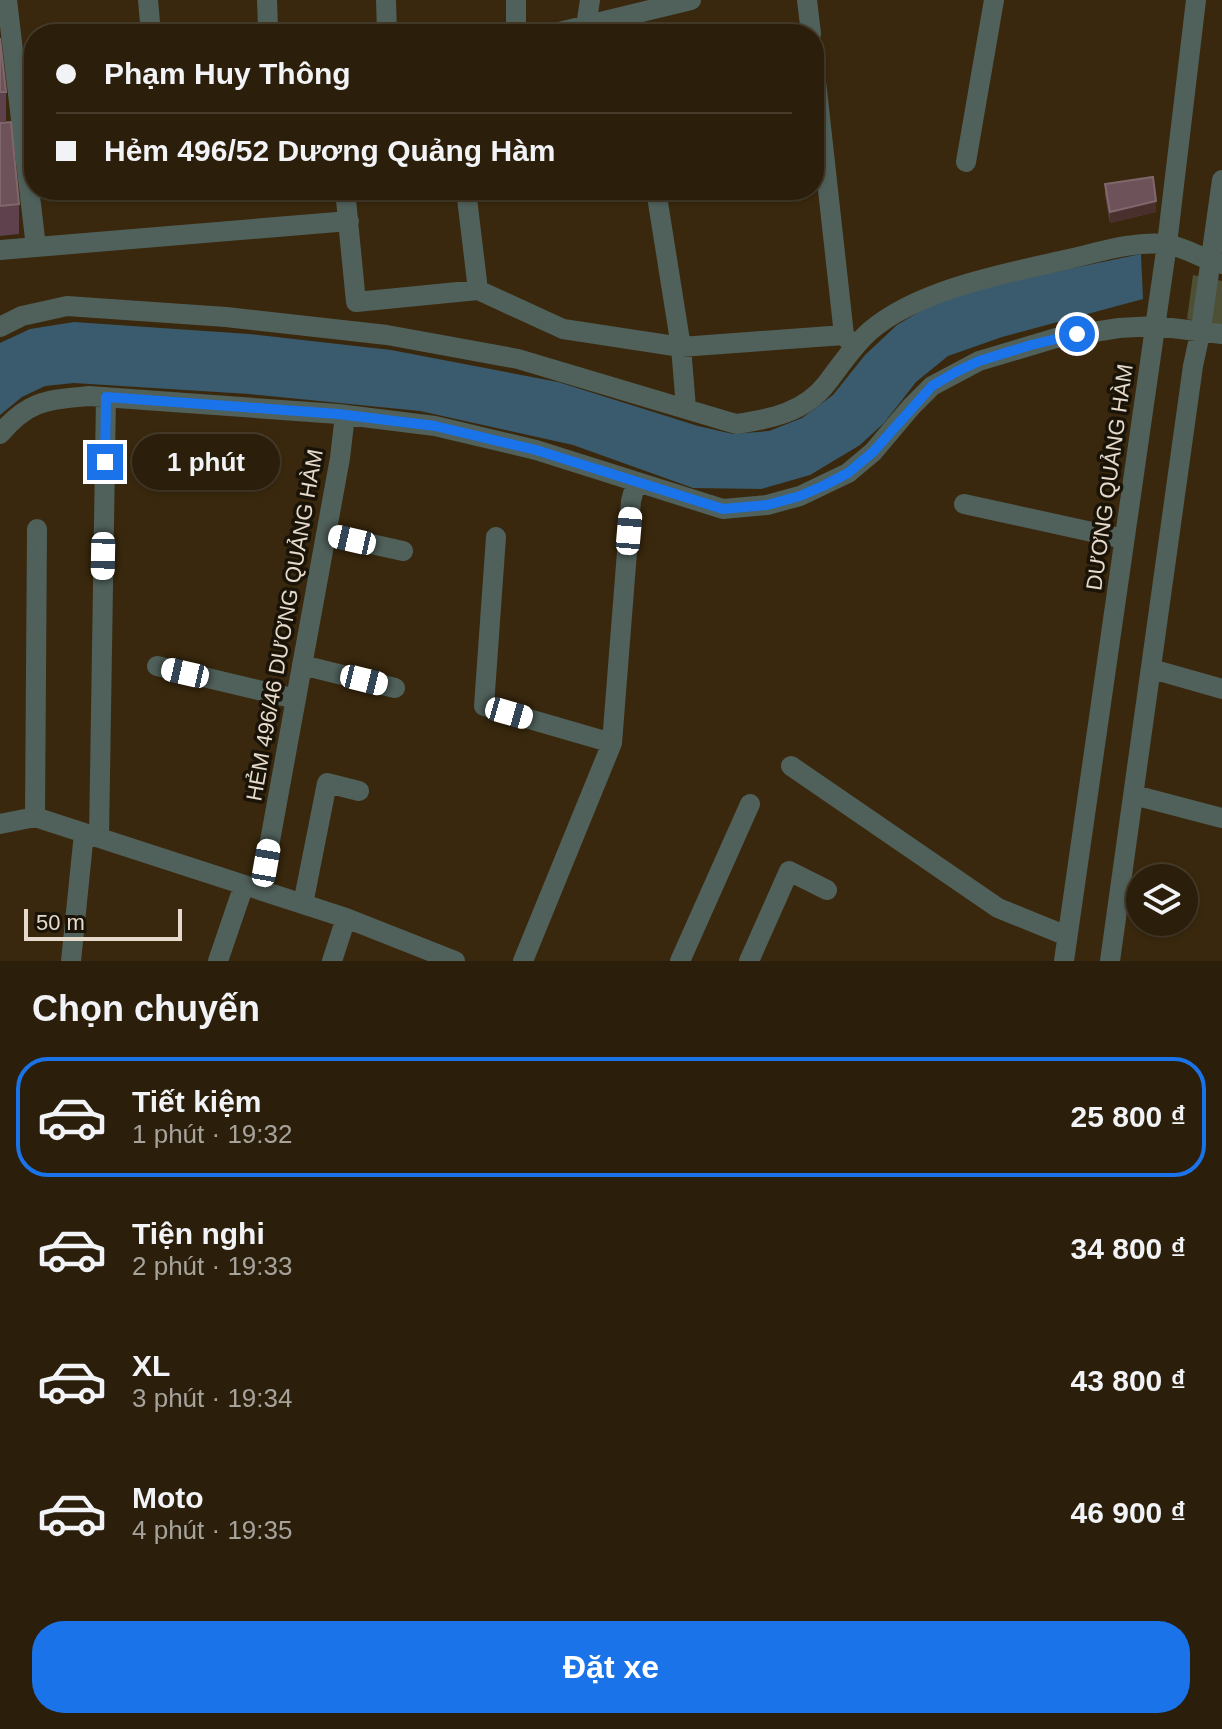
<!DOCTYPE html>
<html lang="vi">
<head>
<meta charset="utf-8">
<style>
	body { margin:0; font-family:Arial,sans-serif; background:#332713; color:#f1f3f6; height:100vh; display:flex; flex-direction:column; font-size:30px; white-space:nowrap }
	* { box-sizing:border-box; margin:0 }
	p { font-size:26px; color:#a6a29c }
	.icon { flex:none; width:44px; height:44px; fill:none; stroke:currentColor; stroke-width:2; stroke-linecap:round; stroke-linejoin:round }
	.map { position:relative; height:961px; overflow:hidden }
	.sheet { display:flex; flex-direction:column; background:#2b1e0a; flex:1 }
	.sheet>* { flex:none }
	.hud { position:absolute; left:24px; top:24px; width:800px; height:176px; border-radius:32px; box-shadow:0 2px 6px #0004,0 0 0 2px #473c2b; display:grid; align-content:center; height:176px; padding:0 32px; background:#2b1e0a }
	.fabs { position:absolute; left:1126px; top:864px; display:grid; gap:16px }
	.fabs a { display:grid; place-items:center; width:72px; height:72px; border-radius:50%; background:#2b1e0a; box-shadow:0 2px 6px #0004,0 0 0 2px #473c2b; font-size:40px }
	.scale { position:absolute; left:24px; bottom:20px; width:158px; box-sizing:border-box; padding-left:8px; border:4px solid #e5dacb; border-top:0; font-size:22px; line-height:28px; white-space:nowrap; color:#e5dacb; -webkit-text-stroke:6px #1a1308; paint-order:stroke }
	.end { position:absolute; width:36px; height:36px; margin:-18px; border:10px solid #1a73e8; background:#fff; box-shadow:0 0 0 4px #fff }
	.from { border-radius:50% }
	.bubble { position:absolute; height:56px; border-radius:28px; background:#2b1e0a; box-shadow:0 2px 6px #0004,0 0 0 2px #473c2b; font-size:26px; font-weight:700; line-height:56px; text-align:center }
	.car { position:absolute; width:24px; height:48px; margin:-24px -12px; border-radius:10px; box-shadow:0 0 6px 2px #0007; background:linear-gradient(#fff 24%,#345 0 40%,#fff 0 76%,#345 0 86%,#fff 0) }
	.hud b { display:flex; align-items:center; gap:28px; height:76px; font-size:30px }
	.hud b+b { border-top:2px solid #473c2b }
	.hud i { width:20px; height:20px; background:#f1f3f6 }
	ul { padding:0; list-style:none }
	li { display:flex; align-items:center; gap:24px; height:120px; margin:0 16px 12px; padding:0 16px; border:4px solid transparent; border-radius:32px }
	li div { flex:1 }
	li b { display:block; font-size:30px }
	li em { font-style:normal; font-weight:700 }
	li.active { border-color:#1a73e8 }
	li>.icon { width:72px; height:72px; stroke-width:1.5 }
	h2 { padding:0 32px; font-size:36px; line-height:96px }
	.button { display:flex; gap:16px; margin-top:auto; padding:16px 32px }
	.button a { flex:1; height:92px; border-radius:32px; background:#1a73e8; color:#fff; font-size:32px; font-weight:700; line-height:92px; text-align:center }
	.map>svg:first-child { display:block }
	.green { fill:#4e5035 }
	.water { fill:#395b6d }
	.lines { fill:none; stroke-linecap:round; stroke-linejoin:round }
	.minor { stroke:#50605a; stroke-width:20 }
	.wall { fill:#5e414d }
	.shaded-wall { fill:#49302d }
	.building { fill:#6d525a; stroke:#80676c; stroke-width:2 }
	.route { stroke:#1a73e8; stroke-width:10 }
	.labels { text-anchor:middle; stroke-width:7; stroke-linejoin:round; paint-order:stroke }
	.street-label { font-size:22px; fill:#e5dacb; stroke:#1a1308 }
</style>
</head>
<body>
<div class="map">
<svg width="1222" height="961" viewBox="0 0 1222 961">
	<rect width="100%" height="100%" fill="#39280d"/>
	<path class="green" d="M1193 275 1222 281V326L1187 319Z"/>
	<path class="water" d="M1141 254 1143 299 1002 337 948 356 916 382 884 423 860 445 810 475 761 489 693 488 573 445 420 411 249 394 74 383 45 386 22 397 0 415V343L30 329 74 322 249 334 391 350 558 382 698 426 733 434 769 431 802 418 833 395 865 355 897 325 934 303 972 289Z"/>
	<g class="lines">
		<path class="minor" d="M7 0 36 247
			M148 0 151 34
			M267 0 268 27
			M386 0 387 34
			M807 0 811 34
			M586 26 590 0
			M516 34V0
			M551 34 691 0
			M814 63 844 335 852 344
			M966 162 994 0
			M345 190 356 302 478 290 563 329 681 347 844 335
			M466 190 478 290
			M656 190 681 347 686 408
			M0 250 349 221
			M0 327 22 316 67 306 226 317 387 335 518 359 736 424C771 419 805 412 827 383 841 365 853 346 870 331 919 289 1007 273 1069 259 1100 252 1133 241 1165 244 1184 246 1203 260 1222 264
			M0 434C29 400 47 400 89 396L338 414 435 426 536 450 723 509 767 505 800 496 848 473 873 452 911 407 932 386 979 361 1056 338 1119 328 1155 326 1222 334
			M964 504 1124 539
			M326 534 403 551
			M496 537 484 706 612 743
			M302 665 395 688
			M157 666 296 699
			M1152 669 1222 689
			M791 766 998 908 1067 936
			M1134 795 1222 818
			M35 817 37 529
			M0 824 35 817 346 918 455 961
			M99 838 106 397
			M261 890 340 458 345 415
			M303 904 327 783 359 791
			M71 961 84 833
			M218 961 244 885
			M332 961 346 918
			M523 961 612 743 631 501 636 482
			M680 961 750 804
			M749 961 789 871 827 890
			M1064 961 1167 244 1196 0
			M1110 961 1193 366 1201 329 1222 180"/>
	</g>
	<path class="wall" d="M0 38 6 92V121L0 122Z
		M0 123 19 204V234L0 236Z
		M1105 184 1156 212 1110 223 1105 195Z"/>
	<path class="shaded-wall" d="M1156 201V212L1110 223V212Z"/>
	<path class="building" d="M0 38 6 92H0Z
		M11 122 19 204 0 206V123Z
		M1153 177 1156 201 1110 212 1105 184Z"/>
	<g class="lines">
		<path class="route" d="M105 462 106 397 338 414 435 426 536 450 723 509 767 505 800 496 823 486 848 473 873 452 932 386 956 372 979 361 1031 345 1077 334"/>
	</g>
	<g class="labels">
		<g class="street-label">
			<text transform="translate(1109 477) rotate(-82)" y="8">DƯƠNG QUẢNG HÀM</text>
			<text transform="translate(284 625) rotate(-80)" y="8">HẺM 496/46 DƯƠNG QUẢNG HÀM</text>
		</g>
	</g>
</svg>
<div class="fabs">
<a><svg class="icon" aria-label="layers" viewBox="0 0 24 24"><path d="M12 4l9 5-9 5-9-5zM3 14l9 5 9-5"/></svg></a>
</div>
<div class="scale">50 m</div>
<i class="end from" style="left:1077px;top:334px"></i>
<i class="end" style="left:105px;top:462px"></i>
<div class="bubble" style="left:132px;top:434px;width:148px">1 phút</div>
<i class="car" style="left:629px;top:531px;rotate:5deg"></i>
<i class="car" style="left:352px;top:540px;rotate:283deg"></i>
<i class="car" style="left:103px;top:556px;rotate:181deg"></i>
<i class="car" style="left:185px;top:673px;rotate:283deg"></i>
<i class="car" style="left:364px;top:680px;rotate:104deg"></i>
<i class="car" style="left:509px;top:713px;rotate:106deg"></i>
<i class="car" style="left:266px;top:863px;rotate:10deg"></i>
<div class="hud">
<b><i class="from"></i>Phạm Huy Thông</b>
<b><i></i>Hẻm 496/52 Dương Quảng Hàm</b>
</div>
</div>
<section class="sheet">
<h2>Chọn chuyến</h2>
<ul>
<li class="active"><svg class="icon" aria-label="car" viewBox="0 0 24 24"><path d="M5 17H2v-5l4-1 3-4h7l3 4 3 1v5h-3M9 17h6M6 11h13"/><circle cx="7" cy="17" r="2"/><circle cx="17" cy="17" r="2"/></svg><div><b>Tiết kiệm</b><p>1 phút · 19:32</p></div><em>25 800 ₫</em></li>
<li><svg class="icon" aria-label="car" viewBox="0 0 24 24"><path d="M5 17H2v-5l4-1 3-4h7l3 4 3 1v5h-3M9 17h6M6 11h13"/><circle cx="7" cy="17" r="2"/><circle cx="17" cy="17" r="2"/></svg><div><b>Tiện nghi</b><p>2 phút · 19:33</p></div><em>34 800 ₫</em></li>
<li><svg class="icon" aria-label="car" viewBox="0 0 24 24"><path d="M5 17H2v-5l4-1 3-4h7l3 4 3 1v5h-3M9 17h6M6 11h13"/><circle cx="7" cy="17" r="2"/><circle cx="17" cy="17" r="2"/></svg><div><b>XL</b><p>3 phút · 19:34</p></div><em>43 800 ₫</em></li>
<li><svg class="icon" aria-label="car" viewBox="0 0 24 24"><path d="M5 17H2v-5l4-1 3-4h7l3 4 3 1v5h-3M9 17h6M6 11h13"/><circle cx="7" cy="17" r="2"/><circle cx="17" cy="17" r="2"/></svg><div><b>Moto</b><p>4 phút · 19:35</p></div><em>46 900 ₫</em></li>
</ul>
<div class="button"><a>Đặt xe</a></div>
</section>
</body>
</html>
